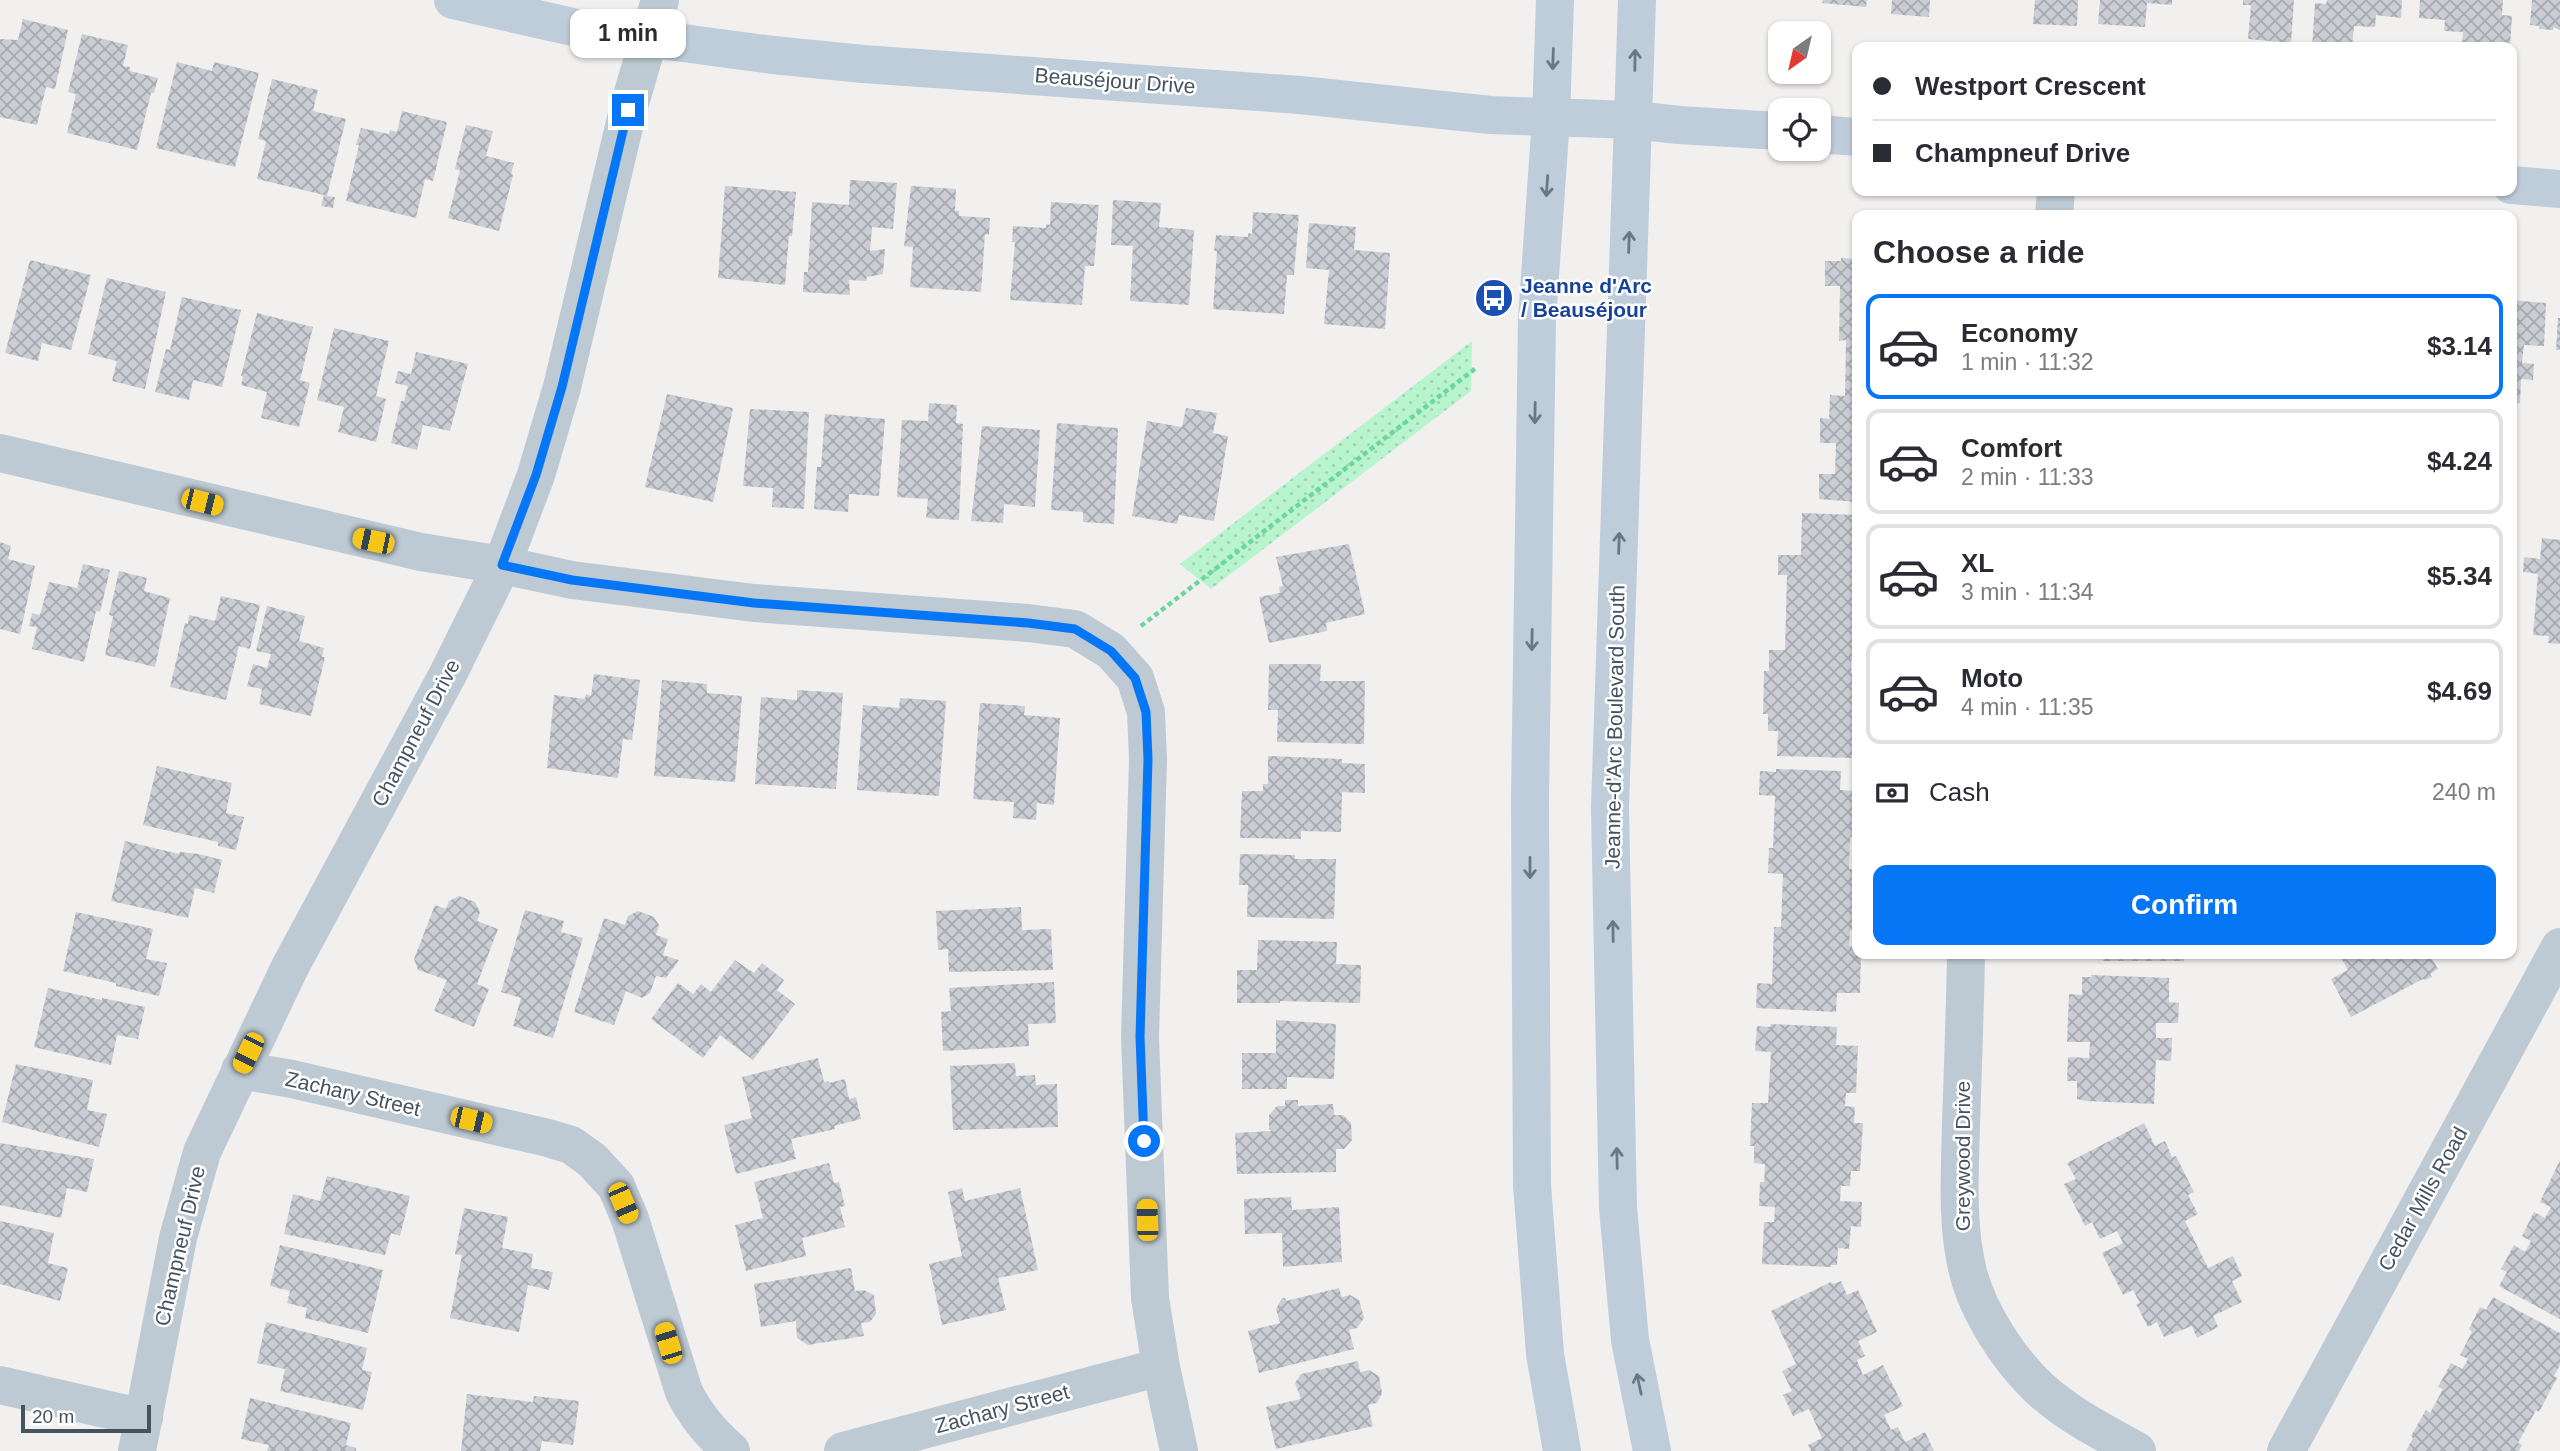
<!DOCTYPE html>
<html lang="en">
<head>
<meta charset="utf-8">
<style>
	body { margin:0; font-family:Helvetica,sans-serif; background:#f7f7f7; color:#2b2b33; height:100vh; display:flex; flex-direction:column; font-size:26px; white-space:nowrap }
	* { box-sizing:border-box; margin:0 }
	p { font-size:23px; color:#7c7c81 }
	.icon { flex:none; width:38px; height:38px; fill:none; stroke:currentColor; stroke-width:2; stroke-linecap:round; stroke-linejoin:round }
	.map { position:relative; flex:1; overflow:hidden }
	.panel { position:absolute; left:1852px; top:210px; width:665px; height:749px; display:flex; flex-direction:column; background:#fff; border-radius:14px; box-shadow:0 2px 5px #0004 }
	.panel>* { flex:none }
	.banner { position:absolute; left:1852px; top:42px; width:665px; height:154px; border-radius:14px; box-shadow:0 2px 5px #0004; display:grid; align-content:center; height:154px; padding:0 21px; background:#fff }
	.needle { width:46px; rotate:214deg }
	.controls { position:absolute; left:1768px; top:21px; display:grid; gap:14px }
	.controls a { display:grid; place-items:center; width:63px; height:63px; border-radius:14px; background:#fff; box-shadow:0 2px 5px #0004; font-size:35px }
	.scale { position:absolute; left:21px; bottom:18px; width:130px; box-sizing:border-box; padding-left:7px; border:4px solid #45535f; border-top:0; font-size:19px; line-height:24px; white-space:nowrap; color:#45535f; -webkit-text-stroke:5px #fff; paint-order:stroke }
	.end { position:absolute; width:32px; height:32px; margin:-16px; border:9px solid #0576f6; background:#fff; box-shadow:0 0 0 4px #fff }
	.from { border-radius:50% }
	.bubble { position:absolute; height:49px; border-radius:14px; background:#fff; box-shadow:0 2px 5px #0004; font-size:23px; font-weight:800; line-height:49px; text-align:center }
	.car { position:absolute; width:21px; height:42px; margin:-21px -10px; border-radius:9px; box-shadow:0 0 5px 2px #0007; background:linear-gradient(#f5c518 24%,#345 0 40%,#f5c518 0 76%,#345 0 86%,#f5c518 0) }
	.banner b { display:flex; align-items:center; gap:24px; height:66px; font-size:26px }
	.banner b+b { border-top:2px solid #e1e1e2 }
	.banner i { width:18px; height:18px; background:#2b2b33 }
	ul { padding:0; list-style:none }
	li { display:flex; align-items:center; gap:21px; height:105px; margin:0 14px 10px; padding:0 7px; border:4px solid #e1e1e2; border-radius:14px }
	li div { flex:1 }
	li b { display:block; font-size:26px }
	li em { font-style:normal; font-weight:800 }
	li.current { border-color:#0576f6 }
	li>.icon { width:63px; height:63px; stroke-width:1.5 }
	h2 { padding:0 21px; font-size:32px; line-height:84px }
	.pay { display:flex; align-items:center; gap:18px; height:77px; padding:0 21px; font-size:26px }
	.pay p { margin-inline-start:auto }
	.button { display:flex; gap:14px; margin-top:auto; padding:14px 21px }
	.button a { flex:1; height:80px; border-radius:14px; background:#0576f6; color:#fff; font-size:28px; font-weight:800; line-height:80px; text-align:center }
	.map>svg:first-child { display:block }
	.grass { fill:url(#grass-dots) }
	.building { fill:url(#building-cross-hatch) }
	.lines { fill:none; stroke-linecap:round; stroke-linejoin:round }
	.path { stroke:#6cd69e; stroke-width:4.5; stroke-dasharray:5 3.5; stroke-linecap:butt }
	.street { stroke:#becad3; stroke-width:38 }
	.secondary { stroke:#bfcdda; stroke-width:38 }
	.oneway { stroke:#6a7884 }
	.route { stroke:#0576f6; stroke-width:9 }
	.labels { text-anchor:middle; stroke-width:5; stroke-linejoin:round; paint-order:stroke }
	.street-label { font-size:21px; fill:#45535f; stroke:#fff }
	.transit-label { font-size:21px; font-weight:bold; fill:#164399; stroke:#fff; text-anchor:start }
</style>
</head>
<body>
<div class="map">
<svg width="2560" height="1451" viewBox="0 0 2560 1451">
	<defs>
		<pattern id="grass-dots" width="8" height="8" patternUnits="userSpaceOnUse" patternTransform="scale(1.75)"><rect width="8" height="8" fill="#b8f4cd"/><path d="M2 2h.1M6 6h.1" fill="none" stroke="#a0d3b2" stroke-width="1.8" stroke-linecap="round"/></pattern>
		<pattern id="building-cross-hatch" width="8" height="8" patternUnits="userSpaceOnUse" patternTransform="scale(1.75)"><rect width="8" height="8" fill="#caced4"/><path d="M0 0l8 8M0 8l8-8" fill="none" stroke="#a6aaaf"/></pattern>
	</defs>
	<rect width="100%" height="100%" fill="#f2efef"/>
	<path class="grass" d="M1472 341 1471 391 1211 589 1180 564Z"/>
	<path class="building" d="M1823 0H1867L1866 7 1822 3Z
		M1892 0H1930L1929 17 1891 14Z
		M2035 0H2078L2077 26 2033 24Z
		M2100 0H2172V5L2147 3 2145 27 2098 24Z
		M2243 0H2294L2291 43 2248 39 2251 5H2243Z
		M2327 0H2402L2401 18 2376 15 2375 27 2354 26 2352 47H2312L2315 3 2326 4Z
		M2420 0H2503L2502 15 2512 16 2510 47H2462L2463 32 2444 31 2445 20 2419 18Z
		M2532 0H2560V30L2553 27V30L2539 29V26L2530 25Z
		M23 19 68 30 55 89 46 87 37 125 0 117V39L18 40Z
		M82 34 128 45 123 66 130 67V71L158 78 154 93H151L137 150 67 133 76 94 68 92Z
		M177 62 212 71 214 62 259 73 235 167 156 148Z
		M272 79 318 90 313 111 346 119 327 196 335 197 333 208 321 206 324 195 257 179 266 141 258 139Z
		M402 111 447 122 433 181 425 179 416 218 346 201 359 145H356L361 128 389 134 390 130 397 132Z
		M466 125 493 131 486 156 514 163 511 174 513 175 499 231 448 218 460 170 455 169Z
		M850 180 897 183 893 229 872 227 870 251 885 249 883 274 867 277 866 281 849 280 850 295 803 292 804 272H808L812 202 849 205Z
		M725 186 796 192 792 236H789L785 285 718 278Z
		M911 186 956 189 955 211H959V216L990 218 989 235 985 234 981 292 910 287 913 247 904 246Z
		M1113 200 1161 203 1159 227 1194 230 1189 305 1130 301 1133 246 1111 245Z
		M1051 202 1099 205 1094 266H1085L1082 305 1010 300 1015 242H1012L1013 226 1046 228V224L1050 225Z
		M1253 212 1299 215 1294 275H1287L1284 314 1213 309 1217 251H1214L1216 235 1248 237V233L1252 234Z
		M1309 223 1356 227 1354 250 1390 253 1385 329 1324 324 1329 270 1306 268Z
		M1841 258 1857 259V502L1819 499V474H1835L1836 443H1820V418L1829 419 1830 395 1845 396 1846 340 1839 341 1840 286H1825V261H1841Z
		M30 260 91 275 71 350 42 343 38 361 5 353Z
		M107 278 166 292 145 389 112 381 117 361 88 354Z
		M182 297 241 310 222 387 193 380 189 400 155 392 166 349 170 350Z
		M2511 300 2546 303 2544 346 2524 345 2522 363 2534 364 2533 380 2521 379 2520 403H2511Z
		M257 313 313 327 300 380 310 383 299 427 261 418 267 392 241 385 243 377 241 376Z
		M2558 318H2560V350H2556Z
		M334 328 389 341 376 396 386 399 376 442 338 432 344 407 317 400Z
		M416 352 468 364 450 431 423 425 417 450 391 443 401 401H404L408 386 395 383 398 371 411 374Z
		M667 394 733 408 713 502 645 487Z
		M929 403 957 405 956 423 963 424 959 520 926 518 928 499 897 497 902 420 928 421Z
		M1186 408 1217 413 1213 433 1228 436 1214 521 1179 515 1177 524 1132 516 1147 421 1182 427Z
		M750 409 809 412 804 509 772 507 773 488 743 486Z
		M825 414 885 419 879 496 849 494 848 512 814 509 817 467H821Z
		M1057 423 1118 428 1114 524 1083 522V512L1051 510Z
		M982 426 1040 430 1035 507 1004 504 1003 523 971 521Z
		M1802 513 1857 515V660H1851V673L1857 674V755L1854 758 1777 756 1778 731H1768V714H1763L1764 671H1769V650H1785L1787 575H1778V555H1801Z
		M2542 538 2560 540V644L2548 643 2549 636 2533 635 2538 574 2523 572 2524 557 2540 559Z
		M0 542 11 546 8 559 35 566 20 634 0 629Z
		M1349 544 1365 614 1326 623 1327 631 1269 643 1259 597 1280 593 1279 587 1283 586 1276 557Z
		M83 564 110 570 100 612 96 611 84 662 32 649 37 627 29 626 32 613 40 615 49 582 77 588Z
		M119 571 147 578 144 591 170 598 155 667 105 655 113 616 109 615Z
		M221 596 260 605 250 649 239 646 226 700 170 687 185 623 188 624 189 615 215 621Z
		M267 606 305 616 299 641 324 648 322 657H325L311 716 259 704 262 689 247 686 253 664 267 668 271 654 256 651Z
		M1269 664H1321L1320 681H1365L1364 744 1277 742 1278 710H1268Z
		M594 674 640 680 632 740 623 739 618 778 547 768 554 695 585 699 586 694 591 696Z
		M662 680 707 684V693L742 696 735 782 654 776Z
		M797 690 843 693 836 789 755 784 761 697 797 700Z
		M900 698 946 701 939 796 857 790 863 705 899 708Z
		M980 703 1025 706 1024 715 1060 718 1054 805 1037 803 1036 820 1013 818 1014 802 973 799Z
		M1268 756 1342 759V763L1365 764V793L1342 792 1341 832 1301 831V839L1240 838 1242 791H1263V784H1268Z
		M157 766 232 783 226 813 244 817 236 850 218 846V842L143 825Z
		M1776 769 1841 771 1840 790 1857 791V837H1850L1849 869H1857V930H1850L1849 946H1857V954H1861L1860 993H1837L1836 1012 1756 1008 1757 983 1772 984 1774 927H1781L1783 874 1768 873 1769 848H1773L1775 796 1759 795 1760 771 1776 772Z
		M125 841 179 854 180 852 199 854 222 860 214 893 195 888 188 918 111 901Z
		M1240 854 1295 855V859H1336L1334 919 1247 917 1248 885H1239Z
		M459 896 475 902 480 912 477 921 498 929 477 984 489 989 474 1027 434 1011 447 980 418 970 414 959 435 905 446 909 449 901Z
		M1021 907 1022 930 1051 929 1053 970 949 972 948 949 938 950 936 911Z
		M525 910 564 921 561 932 583 938 553 1038 513 1026 521 998 501 992Z
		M638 911 654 917 659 925 656 935 668 939 663 955 679 960 666 978 656 976 650 993 642 998 626 991 614 1025 574 1012 604 918 625 925 628 916Z
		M76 912 153 929 146 959 167 963 159 996 116 986V983L63 971Z
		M1258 940 1337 942 1336 964 1361 965 1360 1003 1280 1001V1003H1237V970H1257Z
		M2103 954H2184V961H2103Z
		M2339 954H2436L2430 956 2438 969 2430 974 2432 977 2425 980 2423 979 2351 1017 2331 979 2348 970Z
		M735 960 754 973 762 963 784 980 777 990 795 1004 753 1060 720 1035 703 1058 651 1019 678 983 693 994 701 984 711 992Z
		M2091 975 2169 978V1002L2179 1003 2178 1023H2156V1038H2172L2171 1061 2156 1060 2154 1104 2086 1101 2077 1099V1081H2067L2068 1057 2089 1058 2090 1042H2067L2069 994 2082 995V977H2092Z
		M1054 982 1056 1023 1028 1024 1029 1046 943 1051 941 1012 951 1011 949 988Z
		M48 988 102 1000V998L145 1007 138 1039 117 1035 111 1065 34 1047Z
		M1276 1020 1336 1024 1334 1079 1287 1077V1089H1242V1053H1276Z
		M1771 1024 1837 1027 1836 1045 1858 1046 1856 1093H1846L1845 1106 1855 1107 1854 1123H1863L1860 1171H1851L1850 1186H1841L1840 1201 1862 1202 1861 1227 1851 1226 1849 1249 1838 1248 1837 1265H1831V1267L1762 1264 1764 1222H1774L1775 1207 1759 1206 1760 1182H1764L1765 1164 1754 1163V1146H1750L1752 1103H1768L1771 1052 1755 1051 1757 1026 1770 1027Z
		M818 1058 824 1082 829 1081V1083L845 1079 849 1099 856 1097 861 1119 834 1126 835 1129 791 1139 796 1159 736 1174 724 1125 752 1118 742 1077Z
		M1015 1063 1016 1076 1035 1075 1036 1085 1057 1084 1058 1127 953 1130 950 1066Z
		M16 1064 93 1080 87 1110 107 1114 99 1147 2 1122Z
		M1285 1100H1298V1106L1333 1104 1334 1115H1343L1351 1123 1352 1140 1344 1149H1336V1172L1237 1174 1235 1133 1272 1131 1269 1129V1115L1277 1106H1285Z
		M2144 1123 2155 1146 2165 1141 2172 1157 2176 1156 2194 1192 2188 1195 2198 1214 2185 1221 2208 1268 2233 1256 2242 1276 2232 1281 2242 1302 2213 1316 2218 1327 2197 1338 2192 1326 2164 1337 2157 1322 2148 1327 2136 1304 2140 1303 2133 1290 2123 1295 2102 1253 2123 1243 2117 1231 2100 1239 2092 1222 2085 1226 2064 1184 2076 1179 2067 1163Z
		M0 1143 94 1159 87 1192 67 1188 61 1218 0 1205Z
		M2560 1160V1319L2499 1286 2507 1272 2501 1269 2514 1245 2525 1252 2531 1241 2522 1236 2534 1212 2545 1218 2551 1207 2540 1202Z
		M829 1163 834 1183 839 1182 845 1206 840 1207 845 1227 802 1238 806 1256 746 1271 735 1225 763 1218 754 1182Z
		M327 1176 410 1196 400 1236 391 1233 385 1255 284 1234 293 1194 320 1201Z
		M962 1188 965 1201 1020 1188 1038 1270 998 1278 1006 1310 942 1325 929 1264 962 1256 948 1192Z
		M1291 1197 1292 1210 1339 1207 1342 1262 1283 1267 1282 1233 1245 1234 1244 1199Z
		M464 1208 508 1217 502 1248 533 1254 531 1268 553 1272 549 1290 528 1285 519 1332 450 1318 462 1255 455 1254Z
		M0 1221 54 1233 48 1263 68 1268 60 1301 0 1284Z
		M280 1245 383 1270 368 1333 305 1318 307 1308 287 1303 290 1291 270 1286Z
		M851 1268 855 1291 864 1290 874 1295 876 1314 870 1322 861 1323 864 1336 808 1345 797 1338 796 1321 761 1327 754 1284Z
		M1841 1281 1847 1295 1858 1290 1877 1332 1858 1341 1865 1356 1857 1360 1863 1375 1883 1365 1903 1406 1884 1415 1891 1430 1898 1427 1905 1442 1925 1432 1934 1451H1811L1808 1445 1822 1438 1809 1409 1793 1416 1783 1395 1792 1391 1782 1371 1796 1364 1771 1311 1831 1282 1833 1284Z
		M1339 1288 1342 1297 1350 1295 1359 1300 1364 1318 1357 1328 1349 1330 1354 1349 1259 1373 1248 1331 1280 1323 1276 1309 1282 1298H1285L1286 1301Z
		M2493 1297 2560 1333V1365L2554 1376 2557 1378 2539 1412 2536 1410 2518 1443 2522 1445 2519 1451H2406L2413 1438 2411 1436 2426 1410 2430 1413 2443 1389 2438 1387 2451 1363 2462 1369 2468 1359 2460 1355 2472 1332 2469 1329 2480 1307 2486 1310Z
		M266 1322 367 1348 362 1370 372 1372 363 1410 280 1391 285 1369 257 1363Z
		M1358 1361 1360 1372 1369 1370 1379 1376 1382 1393 1377 1403 1368 1405 1373 1426 1276 1449 1266 1407 1301 1399 1295 1383 1301 1374Z
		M467 1394 533 1402 534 1396 579 1401 573 1445 542 1441 540 1451H461Z
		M250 1398 351 1423 346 1445 356 1448V1451H267L269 1445 241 1439Z"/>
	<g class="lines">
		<path class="path" d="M1141 626 1476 368"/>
		<path class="street" d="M2054 215 2056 191
			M0 453 421 552 502 565 572 580 754 603 1028 623 1075 629 1111 651 1135 678 1146 712 1148 759 1140 1037 1150 1298 1161 1367 1179 1451
			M1966 954C1965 1010 1963 1067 1961 1124 1960 1172 1956 1224 1968 1272 1978 1312 2009 1360 2039 1388 2068 1415 2103 1432 2137 1451
			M240 1070 292 1079 548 1138 571 1145 592 1160 616 1186 630 1219 684 1392C696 1416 710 1433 731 1451
			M0 1385 144 1418
			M137 1451 178 1238 202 1152 290 967 448 674 502 565 536 475 562 387 628 110 660 0
			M843 1451 1161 1367
			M2286 1451 2560 947"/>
		<path class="secondary" d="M453 0 586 30 773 55 863 64 1300 95 1490 115 1634 120 1679 125 1780 131
			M1555 0 1551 118 1537 319 1530 800 1532 1185 1545 1354 1562 1451
			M1637 0 1610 807 1618 1208 1630 1340 1652 1451
			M1818 134 1857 137
			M2511 185 2560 189"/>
	</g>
	<defs><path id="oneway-shaft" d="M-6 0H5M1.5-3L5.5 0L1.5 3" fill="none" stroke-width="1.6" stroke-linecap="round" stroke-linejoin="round" transform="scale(1.75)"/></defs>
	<g class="oneway">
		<use href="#oneway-shaft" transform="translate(1553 59) rotate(92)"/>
		<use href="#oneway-shaft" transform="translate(1635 60) rotate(-89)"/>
		<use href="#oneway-shaft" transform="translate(1547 186) rotate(94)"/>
		<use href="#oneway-shaft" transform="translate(1629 242) rotate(-88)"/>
		<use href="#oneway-shaft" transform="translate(1535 413) rotate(91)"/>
		<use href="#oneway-shaft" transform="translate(1619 543) rotate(-88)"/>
		<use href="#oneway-shaft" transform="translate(1532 640) rotate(91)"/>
		<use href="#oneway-shaft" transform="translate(1530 868) rotate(90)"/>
		<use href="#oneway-shaft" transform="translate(1613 931) rotate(-91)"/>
		<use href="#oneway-shaft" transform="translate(1617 1158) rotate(-91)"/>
		<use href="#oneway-shaft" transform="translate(1639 1384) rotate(-102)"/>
	</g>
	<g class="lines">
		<path class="route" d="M628 110 562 387 536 475 502 565 572 580 754 603 1028 623 1075 629 1111 651 1135 678 1146 712 1148 759 1140 1037 1144 1141"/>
	</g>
	<defs>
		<symbol id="bus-disc" viewBox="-11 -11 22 22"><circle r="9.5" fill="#1a4fb4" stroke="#fff"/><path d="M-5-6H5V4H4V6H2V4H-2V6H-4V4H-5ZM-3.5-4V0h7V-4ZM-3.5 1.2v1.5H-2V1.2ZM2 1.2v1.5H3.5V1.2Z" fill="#fff"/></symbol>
	</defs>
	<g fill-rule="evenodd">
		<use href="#bus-disc" x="1472" y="276" width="44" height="44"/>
	</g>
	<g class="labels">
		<g class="street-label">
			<text transform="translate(1115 81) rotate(4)" y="7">Beauséjour Drive</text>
			<text transform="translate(1615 727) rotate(-89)" y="7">Jeanne-d'Arc Boulevard South</text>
			<text transform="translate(416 733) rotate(-62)" y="7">Champneuf Drive</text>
			<text transform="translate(353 1094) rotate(13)" y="7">Zachary Street</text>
			<text transform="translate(1963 1156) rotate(-90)" y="7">Greywood Drive</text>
			<text transform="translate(2423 1199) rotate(-61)" y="7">Cedar Mills Road</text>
			<text transform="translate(180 1246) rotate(-77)" y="7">Champneuf Drive</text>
			<text transform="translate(1002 1409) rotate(-15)" y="7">Zachary Street</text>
		</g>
		<g class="transit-label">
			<text x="1521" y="293">Jeanne d'Arc<tspan x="1521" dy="24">/ Beauséjour</tspan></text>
		</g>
	</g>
</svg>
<div class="controls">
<a><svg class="needle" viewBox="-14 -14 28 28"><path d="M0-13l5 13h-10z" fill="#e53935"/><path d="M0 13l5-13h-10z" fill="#7c7c81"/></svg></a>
<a><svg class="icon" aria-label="locate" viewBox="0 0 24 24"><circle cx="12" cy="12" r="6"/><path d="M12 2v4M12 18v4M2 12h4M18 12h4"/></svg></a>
</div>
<div class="scale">20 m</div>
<i class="end from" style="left:1144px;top:1141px"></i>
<i class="end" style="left:628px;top:110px"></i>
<div class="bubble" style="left:570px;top:9px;width:116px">1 min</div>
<i class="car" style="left:202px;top:502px;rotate:104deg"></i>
<i class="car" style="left:373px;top:541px;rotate:282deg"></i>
<i class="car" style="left:248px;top:1053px;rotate:206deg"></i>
<i class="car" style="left:471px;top:1120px;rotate:103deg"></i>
<i class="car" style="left:623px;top:1203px;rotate:157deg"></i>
<i class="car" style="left:1147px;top:1220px;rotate:358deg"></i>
<i class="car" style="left:668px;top:1343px;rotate:343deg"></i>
<div class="banner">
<b><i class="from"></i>Westport Crescent</b>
<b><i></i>Champneuf Drive</b>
</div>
<section class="panel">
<h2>Choose a ride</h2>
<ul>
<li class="current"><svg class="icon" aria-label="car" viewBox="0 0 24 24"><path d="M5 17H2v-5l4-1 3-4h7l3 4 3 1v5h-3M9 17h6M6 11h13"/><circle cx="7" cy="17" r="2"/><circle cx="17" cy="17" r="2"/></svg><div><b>Economy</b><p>1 min · 11:32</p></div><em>$3.14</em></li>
<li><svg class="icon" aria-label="car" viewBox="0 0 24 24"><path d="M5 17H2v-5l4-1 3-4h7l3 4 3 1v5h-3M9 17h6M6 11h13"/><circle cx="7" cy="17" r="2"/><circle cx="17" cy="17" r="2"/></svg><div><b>Comfort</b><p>2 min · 11:33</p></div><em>$4.24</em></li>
<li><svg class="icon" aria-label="car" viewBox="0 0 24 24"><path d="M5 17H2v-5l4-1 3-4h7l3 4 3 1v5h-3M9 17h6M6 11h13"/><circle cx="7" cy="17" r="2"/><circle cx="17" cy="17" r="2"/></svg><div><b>XL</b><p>3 min · 11:34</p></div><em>$5.34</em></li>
<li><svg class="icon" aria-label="car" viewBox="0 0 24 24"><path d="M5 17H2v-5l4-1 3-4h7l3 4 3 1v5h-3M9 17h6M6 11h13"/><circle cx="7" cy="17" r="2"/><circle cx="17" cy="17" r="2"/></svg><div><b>Moto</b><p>4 min · 11:35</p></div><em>$4.69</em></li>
</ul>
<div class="pay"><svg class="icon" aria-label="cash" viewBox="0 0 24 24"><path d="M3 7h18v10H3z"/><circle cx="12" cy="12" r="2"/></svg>Cash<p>240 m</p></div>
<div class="button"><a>Confirm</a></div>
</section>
</div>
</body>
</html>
